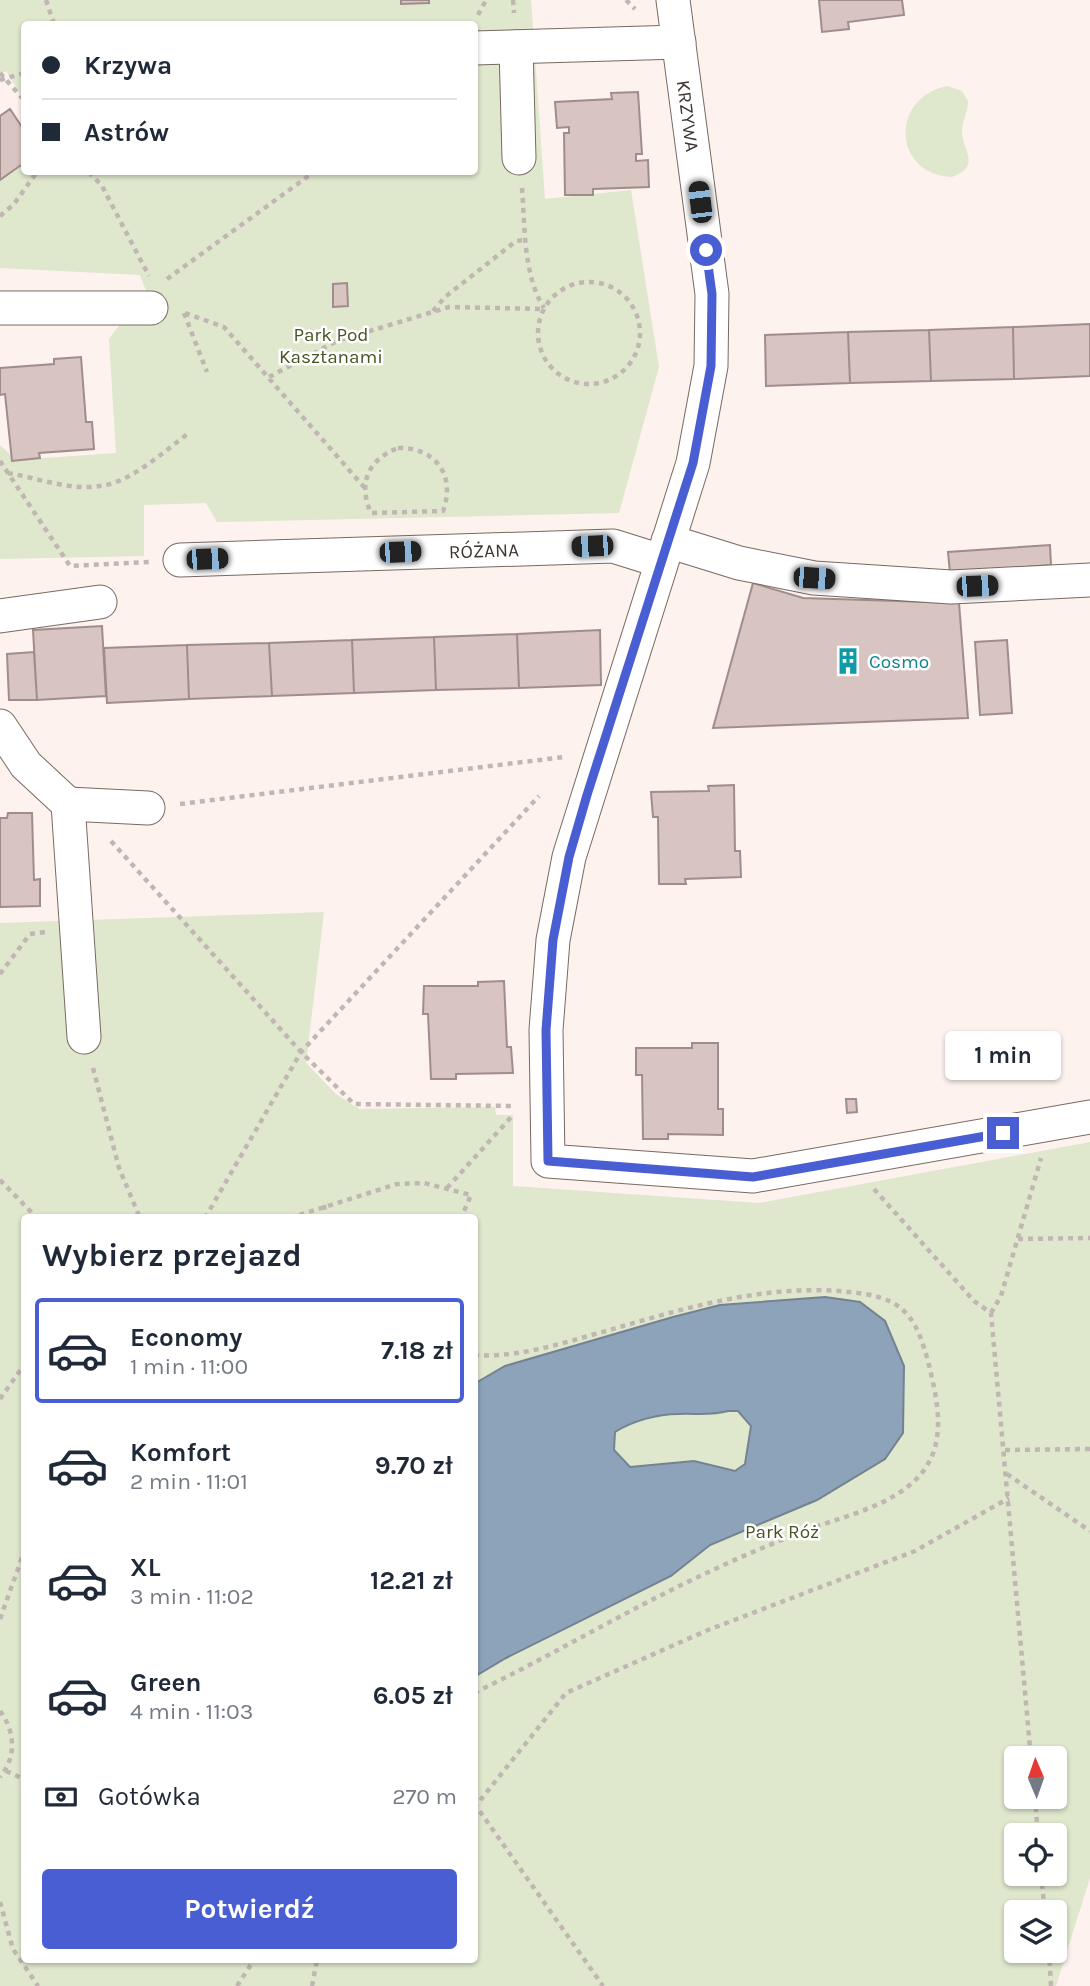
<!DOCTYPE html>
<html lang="pl">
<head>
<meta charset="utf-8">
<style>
	body { margin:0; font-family:Karla,sans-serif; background:#f6f6f7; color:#1f2937; height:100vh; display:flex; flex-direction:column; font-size:26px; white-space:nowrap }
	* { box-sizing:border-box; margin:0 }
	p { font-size:23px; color:#747a83 }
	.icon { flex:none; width:38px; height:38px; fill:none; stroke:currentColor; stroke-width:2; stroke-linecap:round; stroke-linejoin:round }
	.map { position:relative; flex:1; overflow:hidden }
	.sheet { position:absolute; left:21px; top:1214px; width:457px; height:749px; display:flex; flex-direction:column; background:#fff; border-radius:7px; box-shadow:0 2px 5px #0004 }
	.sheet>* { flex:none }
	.hud { position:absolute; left:21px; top:21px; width:457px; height:154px; border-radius:7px; box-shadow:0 2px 5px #0004; display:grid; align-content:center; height:154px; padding:0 21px; background:#fff }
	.needle { width:46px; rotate:358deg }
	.controls { position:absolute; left:1004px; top:1746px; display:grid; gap:14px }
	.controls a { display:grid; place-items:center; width:63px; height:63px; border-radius:7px; background:#fff; box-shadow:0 2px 5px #0004; font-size:35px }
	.end { position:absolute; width:32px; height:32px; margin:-16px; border:9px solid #485ed2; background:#fff; box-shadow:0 0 0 4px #fff }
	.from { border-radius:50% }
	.bubble { position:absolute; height:49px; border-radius:7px; background:#fff; box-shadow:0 2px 5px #0004; font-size:23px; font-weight:700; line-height:49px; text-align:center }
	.car { position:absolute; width:21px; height:42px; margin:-21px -10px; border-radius:9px; box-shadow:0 0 5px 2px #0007; background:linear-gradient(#222 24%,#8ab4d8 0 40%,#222 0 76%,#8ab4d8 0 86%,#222 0) }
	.hud b { display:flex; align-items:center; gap:24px; height:66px; font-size:26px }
	.hud b+b { border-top:2px solid #e0e1e3 }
	.hud i { width:18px; height:18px; background:#1f2937 }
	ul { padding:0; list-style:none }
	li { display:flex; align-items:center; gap:21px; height:105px; margin:0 14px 10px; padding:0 7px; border:4px solid transparent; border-radius:7px }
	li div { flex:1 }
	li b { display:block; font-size:26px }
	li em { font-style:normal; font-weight:700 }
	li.active { border-color:#485ed2 }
	li>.icon { width:63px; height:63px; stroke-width:1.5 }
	h2 { padding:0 21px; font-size:32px; line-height:84px }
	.pay { display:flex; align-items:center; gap:18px; height:77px; padding:0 21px; font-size:26px }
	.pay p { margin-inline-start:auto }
	.cta { display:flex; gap:14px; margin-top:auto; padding:14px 21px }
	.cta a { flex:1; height:80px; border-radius:7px; background:#485ed2; color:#fff; font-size:28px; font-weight:700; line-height:80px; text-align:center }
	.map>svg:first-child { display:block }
	.green { fill:#dfe7cd; fill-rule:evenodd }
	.water { fill:#8ca3ba; stroke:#748291; stroke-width:2; fill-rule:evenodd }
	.building { fill:#d8c4c1; stroke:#a08d8a; stroke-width:2 }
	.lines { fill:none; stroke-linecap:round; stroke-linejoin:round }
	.minor-casing { stroke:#796961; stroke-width:35 }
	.path { stroke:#c1b7b2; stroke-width:4.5; stroke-dasharray:5 5; stroke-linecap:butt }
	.minor { stroke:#fff; stroke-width:33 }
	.route { stroke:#485ed2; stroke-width:9 }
	.labels { text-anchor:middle; stroke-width:5; stroke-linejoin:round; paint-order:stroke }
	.street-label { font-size:19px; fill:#3c3531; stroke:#fff }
	.park-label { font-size:19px; fill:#485424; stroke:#fff }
	.culture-label { font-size:19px; fill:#0d838f; stroke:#fff; text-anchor:start }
</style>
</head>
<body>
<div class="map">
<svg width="1090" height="1986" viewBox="0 0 1090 1986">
	<rect width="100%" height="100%" fill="#fdf2ed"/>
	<path class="green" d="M0 0H531L545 199 631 190 659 367 619 513 217 522 206 503 144 505V556L0 559V445L16 460 116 453 109 339 121 323 158 322 140 275 0 268V181L24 165V172H474V24H24V100L6 71 0 74Z
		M947 86 962 91 968 101C968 112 963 119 962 129 961 150 983 166 952 177 893 175 889 98 947 86Z
		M324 912 306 1063 336 1094 359 1109 495 1107 496 1115H513V1186L759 1203 1090 1142V1878L1056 1986H0V923ZM24 1218H474V1960H24ZM1017 1759H1055V1797H1017ZM1017 1836H1055V1874H1017ZM1017 1913H1055V1951H1017Z"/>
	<path class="water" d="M825 1297 860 1302 885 1321 904 1366 903 1433 885 1459 817 1500 710 1545 671 1576 506 1658 474 1677V1384L505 1366 673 1317 720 1305ZM728 1411H738L751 1426 745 1464 735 1471 694 1461 630 1467 614 1450 615 1432C632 1421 658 1414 678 1414 696 1413 710 1416 728 1411Z"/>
	<path class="building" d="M401 0H429V3L401 4Z
		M819 0H902L904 15 848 22 849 29 822 32Z
		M638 92 642 154H636V161L648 160 649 187 593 189V195H565L564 133H569V127L557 128 555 102 612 99 611 93Z
		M10 109 24 130V163L0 180V116Z
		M347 283 348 306 333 307V284Z
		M1090 324V376L1014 379 1013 327Z
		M1013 327 1014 379 931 381 929 330Z
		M929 330 931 381 850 383 848 332Z
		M848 332 850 383 766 386 765 335Z
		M81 357 86 422H92L94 449 39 453 40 458 12 461 5 394 0 395V368L54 364V359Z
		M1050 545 1051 565 950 573 948 552Z
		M753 583 803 598 959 603 968 718 713 728Z
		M102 626 106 696 37 700 33 630Z
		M600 630 601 685 519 688 517 634Z
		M517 634 519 688 436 690 434 637Z
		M434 637 436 690 354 693 352 640Z
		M352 640 354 693 272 696 269 643Z
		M1007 640 1012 713 980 715 975 642Z
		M269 643 272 696 189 699 187 645Z
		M187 645 189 699 107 703 104 648Z
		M34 652 37 700H9L7 654Z
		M734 785 735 851H740L741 877 685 879 686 884H659L658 817H653L651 792 709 791 708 786Z
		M8 813H32L34 880 40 879V906L0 907V818H7Z
		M504 981 507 1047H511L513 1073 456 1074V1079H431L428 1014H423L424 986H478V982Z
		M692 1043H718V1109H723V1135L668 1134V1139H643L642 1075H636V1048H692Z
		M846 1099H856L857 1112 847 1113Z"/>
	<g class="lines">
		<defs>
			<g id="minor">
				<path id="s1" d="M673 0 712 294 711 366 693 463 569 857 553 940 546 1030 548 1161 753 1176 1090 1117"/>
				<path d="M516 47 519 158"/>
				<path d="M474 48 679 42"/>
				<path d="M0 308H151"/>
				<path d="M668 541 739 563 814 578 951 587 1090 580"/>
				<path id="s2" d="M180 560 613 546 661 561"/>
				<path d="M0 616 100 602"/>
				<path d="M0 726 26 765 68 804 84 1037"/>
				<path d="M68 804 148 808"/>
			</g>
		</defs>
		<use href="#minor" class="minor-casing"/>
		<path class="path" d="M46 0 54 24
			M513 0 514 13
			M626 0 635 9
			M478 15 486 0
			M0 73 24 100
			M0 80 24 73
			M89 172 102 186 149 276
			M522 188C525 226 523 275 544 308
			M0 216 14 204 37 172
			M167 279 314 172
			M538 333a51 51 0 1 1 102 0a51 51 0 1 1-102 0Z
			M433 311 445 297 516 241 525 240
			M184 313 207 372
			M185 313 224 327 364 487
			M269 377 337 341 449 307 545 309
			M398 448C436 447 456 476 443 511L371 513C358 484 367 460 398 448Z
			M0 461 70 566 150 562
			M8 473C37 478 71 491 100 486 132 482 164 451 189 433
			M180 804 564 757
			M111 841 301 1052 354 1104 515 1106
			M0 974 30 934 45 932
			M93 1068 119 1168 140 1218
			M0 1180 37 1218
			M447 1188 514 1114
			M874 1189 974 1301 991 1313 1031 1759
			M324 1205 326 1218
			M205 1218 301 1052 539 796
			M290 1218 397 1184 424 1183 471 1195 461 1218
			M1018 1239 1090 1238
			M991 1313 1001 1296 1041 1158
			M474 1355C520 1358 562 1343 606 1331 689 1307 776 1280 865 1294 907 1301 917 1322 928 1361 937 1398 948 1442 921 1474 893 1507 840 1517 801 1532 772 1544 742 1556 713 1570 632 1607 555 1654 474 1693
			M0 1399 24 1365
			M1005 1450 1090 1449
			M1007 1474 1090 1531
			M0 1619 24 1552
			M0 1711C15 1731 17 1757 0 1777
			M6 1771 24 1779
			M1035 1797 1038 1836
			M474 1803 603 1986
			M474 1808 566 1693 708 1630 915 1551 1009 1498
			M1041 1874 1045 1913
			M0 1902 13 1949 38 1986
			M1049 1951 1051 1986
			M237 1986 254 1960
			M312 1986 317 1960"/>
		<use href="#minor" class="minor"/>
	</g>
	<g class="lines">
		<path class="route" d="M706 250 712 294 711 366 693 463 587 795 569 857 553 940 546 1030 548 1161 753 1177 1003 1133"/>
	</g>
	<defs>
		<symbol id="building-bare" viewBox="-9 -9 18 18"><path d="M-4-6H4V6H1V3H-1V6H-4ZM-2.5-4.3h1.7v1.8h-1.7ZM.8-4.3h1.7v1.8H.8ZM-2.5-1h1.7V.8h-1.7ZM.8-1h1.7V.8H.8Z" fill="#0f9aa8" stroke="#fff" stroke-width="2.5" paint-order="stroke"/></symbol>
	</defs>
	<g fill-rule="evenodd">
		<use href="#building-bare" x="829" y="642" width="38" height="38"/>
	</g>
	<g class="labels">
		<g class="street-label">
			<text dy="7" stroke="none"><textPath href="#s1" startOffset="117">KRZYWA</textPath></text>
			<text dy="7" stroke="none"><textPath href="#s2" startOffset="304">RÓŻANA</textPath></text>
		</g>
		<g class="park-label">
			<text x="331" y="341">Park Pod<tspan x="331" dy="22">Kasztanami</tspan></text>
			<text x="782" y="1538">Park Róż</text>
		</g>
		<g class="culture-label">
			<text x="869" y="668">Cosmo</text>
		</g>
	</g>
</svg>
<div class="controls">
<a><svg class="needle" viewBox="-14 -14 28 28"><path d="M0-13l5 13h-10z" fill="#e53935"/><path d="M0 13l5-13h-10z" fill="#747a83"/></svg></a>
<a><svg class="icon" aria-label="locate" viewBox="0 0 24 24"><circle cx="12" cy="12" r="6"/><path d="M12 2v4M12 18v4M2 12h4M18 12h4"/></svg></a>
<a><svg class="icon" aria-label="layers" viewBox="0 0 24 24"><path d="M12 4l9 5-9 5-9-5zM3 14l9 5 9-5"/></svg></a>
</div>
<i class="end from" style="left:706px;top:250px"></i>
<i class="end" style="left:1003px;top:1133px"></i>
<div class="bubble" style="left:945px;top:1031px;width:116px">1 min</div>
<i class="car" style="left:700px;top:202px;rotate:353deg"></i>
<i class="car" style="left:592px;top:546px;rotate:268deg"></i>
<i class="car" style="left:400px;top:552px;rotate:88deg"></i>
<i class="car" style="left:207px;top:559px;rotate:88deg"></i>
<i class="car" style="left:814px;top:578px;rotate:94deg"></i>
<i class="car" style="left:977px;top:586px;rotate:88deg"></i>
<div class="hud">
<b><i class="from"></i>Krzywa</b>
<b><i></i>Astrów</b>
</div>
<section class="sheet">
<h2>Wybierz przejazd</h2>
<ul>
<li class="active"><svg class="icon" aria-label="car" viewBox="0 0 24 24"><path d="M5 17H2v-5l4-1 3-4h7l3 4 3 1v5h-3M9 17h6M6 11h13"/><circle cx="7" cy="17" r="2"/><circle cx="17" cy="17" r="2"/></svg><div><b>Economy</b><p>1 min · 11:00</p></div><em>7.18 zł</em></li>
<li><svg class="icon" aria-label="car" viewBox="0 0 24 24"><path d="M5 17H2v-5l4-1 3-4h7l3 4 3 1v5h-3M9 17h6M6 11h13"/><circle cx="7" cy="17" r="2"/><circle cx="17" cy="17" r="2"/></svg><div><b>Komfort</b><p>2 min · 11:01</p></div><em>9.70 zł</em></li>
<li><svg class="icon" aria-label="car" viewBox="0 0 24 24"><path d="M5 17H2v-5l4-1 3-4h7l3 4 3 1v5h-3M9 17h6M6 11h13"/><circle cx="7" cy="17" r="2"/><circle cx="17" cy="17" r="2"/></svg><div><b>XL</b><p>3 min · 11:02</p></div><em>12.21 zł</em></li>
<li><svg class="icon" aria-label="car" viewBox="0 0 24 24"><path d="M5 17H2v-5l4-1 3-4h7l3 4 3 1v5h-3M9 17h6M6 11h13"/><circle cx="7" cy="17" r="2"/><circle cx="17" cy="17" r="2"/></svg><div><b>Green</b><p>4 min · 11:03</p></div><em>6.05 zł</em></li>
</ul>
<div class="pay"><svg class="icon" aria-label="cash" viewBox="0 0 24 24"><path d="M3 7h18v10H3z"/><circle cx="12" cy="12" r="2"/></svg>Gotówka<p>270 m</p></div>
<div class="cta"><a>Potwierdź</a></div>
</section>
</div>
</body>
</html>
